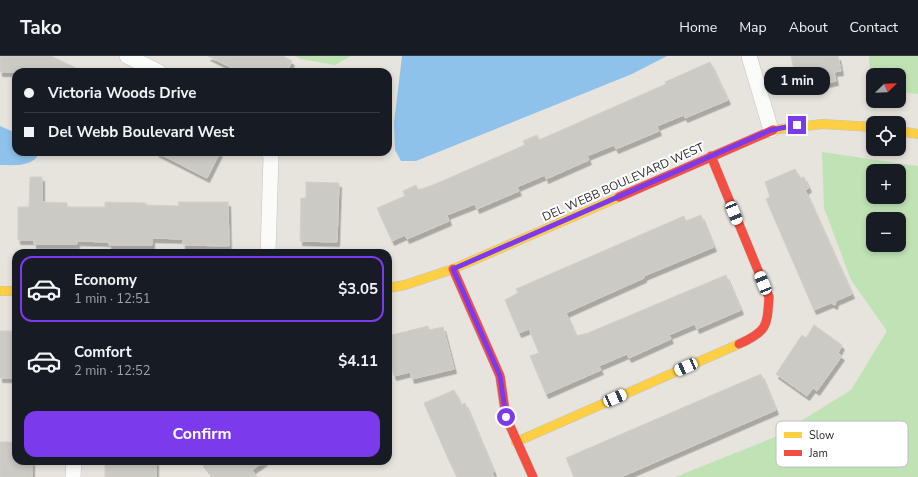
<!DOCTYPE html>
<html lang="en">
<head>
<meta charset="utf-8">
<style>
	body { margin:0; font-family:"Nunito Sans",sans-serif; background:#20242c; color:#f1f3f6; height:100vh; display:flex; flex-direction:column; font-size:15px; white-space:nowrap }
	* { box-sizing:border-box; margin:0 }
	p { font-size:13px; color:#9ea1a6 }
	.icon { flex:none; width:22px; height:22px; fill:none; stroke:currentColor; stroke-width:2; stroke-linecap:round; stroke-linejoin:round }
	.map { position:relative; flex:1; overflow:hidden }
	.side { position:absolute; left:12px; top:193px; width:380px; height:216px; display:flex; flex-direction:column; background:#171b24; border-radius:12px; box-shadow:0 2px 6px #0003 }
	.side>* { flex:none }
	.top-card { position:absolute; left:12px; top:12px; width:380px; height:88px; border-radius:12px; box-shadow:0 2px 6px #0003; display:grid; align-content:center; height:88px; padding:0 12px; background:#171b24 }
	.needle { width:26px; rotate:67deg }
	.controls { position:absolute; left:866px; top:12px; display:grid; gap:8px }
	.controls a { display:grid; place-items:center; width:40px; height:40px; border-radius:8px; background:#171b24; box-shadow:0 2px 6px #0003; font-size:20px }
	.end { position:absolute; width:18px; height:18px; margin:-9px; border:5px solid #7c3aed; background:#fff; box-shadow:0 0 0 2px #fff }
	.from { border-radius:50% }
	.bubble { position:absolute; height:28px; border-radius:12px; background:#171b24; box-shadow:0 2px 6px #0003; font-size:13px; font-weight:700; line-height:28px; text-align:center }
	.car { position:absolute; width:12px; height:24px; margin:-12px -6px; border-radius:5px; box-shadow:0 0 3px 1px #0007; background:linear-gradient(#fff 24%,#345 0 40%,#fff 0 76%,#345 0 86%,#fff 0) }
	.top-card b { display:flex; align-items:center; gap:14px; height:38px; font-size:15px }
	.top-card b+b { border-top:1px solid #363941 }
	.top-card i { width:10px; height:10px; background:#f1f3f6 }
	ul { padding:7px 0 0; list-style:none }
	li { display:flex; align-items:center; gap:12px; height:66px; margin:0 8px 6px; padding:0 4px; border:2px solid transparent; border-radius:12px }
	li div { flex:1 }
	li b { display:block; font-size:15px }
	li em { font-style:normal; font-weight:700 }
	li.on { border-color:#7c3aed }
	li>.icon { width:36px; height:36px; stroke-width:1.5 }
	.button { display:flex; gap:8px; margin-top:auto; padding:8px 12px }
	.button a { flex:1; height:46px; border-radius:12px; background:#7c3aed; color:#fff; font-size:16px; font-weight:700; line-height:46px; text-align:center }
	header { display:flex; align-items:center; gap:24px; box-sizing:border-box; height:56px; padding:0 20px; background:#171b24; border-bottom:1px solid #363941 }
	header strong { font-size:19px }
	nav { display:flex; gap:22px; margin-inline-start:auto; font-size:14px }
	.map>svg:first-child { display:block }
	.green { fill:#c0e3b5; fill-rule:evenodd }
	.water { fill:#8fc2ea }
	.building { fill:#cccac4; stroke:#d2cfc9; filter:url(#shadow) }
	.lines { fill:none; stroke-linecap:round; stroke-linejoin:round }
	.street-casing { stroke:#c4c2c3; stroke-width:16 }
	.slow-casing { stroke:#c4c2c3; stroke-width:10 }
	.jam-casing { stroke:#c4c2c3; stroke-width:10 }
	.street { stroke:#fbfbfa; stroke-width:15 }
	.slow { stroke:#ffcf43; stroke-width:9 }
	.jam { stroke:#f24e42; stroke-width:9 }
	.route { stroke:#7c3aed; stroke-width:5 }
	.labels { text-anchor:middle; stroke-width:4; stroke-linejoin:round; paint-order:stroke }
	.street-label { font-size:12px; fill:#282828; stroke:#fff }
	.key { fill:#fff; stroke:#bebebe; stroke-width:1 }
	.key-label { font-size:11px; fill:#282828 }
</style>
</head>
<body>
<header>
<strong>Tako</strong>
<nav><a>Home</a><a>Map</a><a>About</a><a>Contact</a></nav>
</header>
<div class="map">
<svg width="918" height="421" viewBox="0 0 918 421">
	<defs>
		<filter id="shadow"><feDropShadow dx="2.5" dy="4.5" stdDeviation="0" flood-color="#0004"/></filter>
	</defs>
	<rect width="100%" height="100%" fill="#e7e4dd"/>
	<path class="green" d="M295 0H351L335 9 300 3Z
		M869 0H918V38L899 36V19H873V26L870 25Z
		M822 96 918 110V421H675L775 381 851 334 887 275 851 224 824 152ZM873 115H899V141H873ZM873 163H899V189H873Z"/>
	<path class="water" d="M402 0H667L632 18 416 105H401L395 94 394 67Z
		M0 70 16 77V96H36L37 101C28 111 13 109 0 109Z"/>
	<path class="building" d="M0 0H51L84 16H0Z
		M208 0H283L292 5 287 16H240Z
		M791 0H838L841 15 834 16 836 25 798 33Z
		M710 6 728 44 685 62 684 59 657 70 659 75 616 93 614 89 587 100 589 104 546 123 545 119 517 131 519 135 477 153 475 148 447 159 449 165 407 183 405 179 392 185 377 152 405 140 403 135 416 129 418 134 433 129 525 89 523 85 537 79 539 84 564 73 666 28 665 26Z
		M156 96H220L207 122Z
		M795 113 800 122 804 121 809 132 805 134 852 238 836 245 835 249 831 247 814 254 766 143 770 141 765 126Z
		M30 121H42V146L67 147V151H105V146L146 147V149L179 150 178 146H228L229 190 183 189V183L152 182V189H109V186L77 185V188H34V184H18V151H29Z
		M306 126 339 127 337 186 300 185 301 142H306Z
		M701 159 714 191 644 220V222L566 257 576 280 588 277 726 219 741 254 697 273 695 268 669 279 671 283 629 302 627 298 599 310 601 314 546 338 530 300 539 297 529 273 519 277 505 244 518 237 516 233 684 160 686 165Z
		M814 269 842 289 838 297 842 300 817 335 813 332 807 340 776 318 802 279 806 282Z
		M428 270 429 274 443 271 454 313 412 323 410 316 394 320 388 298V280Z
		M0 275H16V322H0Z
		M761 318 776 354 621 421H574L566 402Z
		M454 334 461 349 465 347 494 416 492 417 494 421H457L447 400 424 347Z
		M0 386H16V405H32V421H0Z
		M105 405H156V421H105Z
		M201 405H265L252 414 257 421H213Z"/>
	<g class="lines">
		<defs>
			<path id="street" d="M127 0 159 16
				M749 0 771 74
				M268 197 271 101 269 96
				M73 421 74 405"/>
			<path id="slow" d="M773 74 822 68 873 71
				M899 75 918 78
				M388 232 405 229 453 213 619 141
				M0 235H16
				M516 386 739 288"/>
			<path id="jam" d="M711 100 769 241C767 270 768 275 739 288
				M619 141 773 74
				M453 213 500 320 506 361 533 421"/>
		</defs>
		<use href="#street" class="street-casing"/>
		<use href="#slow" class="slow-casing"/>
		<use href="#jam" class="jam-casing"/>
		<use href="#street" class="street"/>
		<use href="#slow" class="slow"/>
		<use href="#jam" class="jam"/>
	</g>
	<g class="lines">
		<path class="route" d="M506 361 500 320 453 213 771 74 797 69"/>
	</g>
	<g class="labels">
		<g class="street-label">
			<text transform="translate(623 126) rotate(-24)" y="4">DEL WEBB BOULEVARD WEST</text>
		</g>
	</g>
	<rect x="776" y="365" width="132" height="46" rx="6" class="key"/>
	<rect x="784" y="376" width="18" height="6" fill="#ffcf43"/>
	<rect x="784" y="394" width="18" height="6" fill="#f24e42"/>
	<g class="key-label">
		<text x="809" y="383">Slow</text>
		<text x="809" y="401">Jam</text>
	</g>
</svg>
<div class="controls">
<a><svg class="needle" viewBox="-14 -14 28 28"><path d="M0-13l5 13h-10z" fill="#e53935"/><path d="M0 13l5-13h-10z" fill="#9ea1a6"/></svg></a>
<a><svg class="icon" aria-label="locate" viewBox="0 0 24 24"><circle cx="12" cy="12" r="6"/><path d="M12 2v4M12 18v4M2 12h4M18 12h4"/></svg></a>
<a>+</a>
<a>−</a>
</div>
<i class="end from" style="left:506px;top:361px"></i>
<i class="end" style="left:797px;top:69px"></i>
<div class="bubble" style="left:764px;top:11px;width:66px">1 min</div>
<i class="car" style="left:734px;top:157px;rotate:158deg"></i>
<i class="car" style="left:763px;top:227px;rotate:338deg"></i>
<i class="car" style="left:686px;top:311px;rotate:246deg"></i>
<i class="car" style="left:615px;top:342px;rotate:66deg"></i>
<div class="top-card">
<b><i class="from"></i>Victoria Woods Drive</b>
<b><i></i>Del Webb Boulevard West</b>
</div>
<section class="side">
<ul>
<li class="on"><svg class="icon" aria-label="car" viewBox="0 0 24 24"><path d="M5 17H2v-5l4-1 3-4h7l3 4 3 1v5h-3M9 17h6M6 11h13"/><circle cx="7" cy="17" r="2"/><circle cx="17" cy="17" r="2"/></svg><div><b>Economy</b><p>1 min · 12:51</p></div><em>$3.05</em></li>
<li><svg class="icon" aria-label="car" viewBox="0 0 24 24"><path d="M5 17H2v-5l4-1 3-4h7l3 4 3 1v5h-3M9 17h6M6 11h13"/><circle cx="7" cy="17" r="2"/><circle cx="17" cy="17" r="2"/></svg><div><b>Comfort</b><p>2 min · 12:52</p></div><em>$4.11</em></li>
</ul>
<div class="button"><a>Confirm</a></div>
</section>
</div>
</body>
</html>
